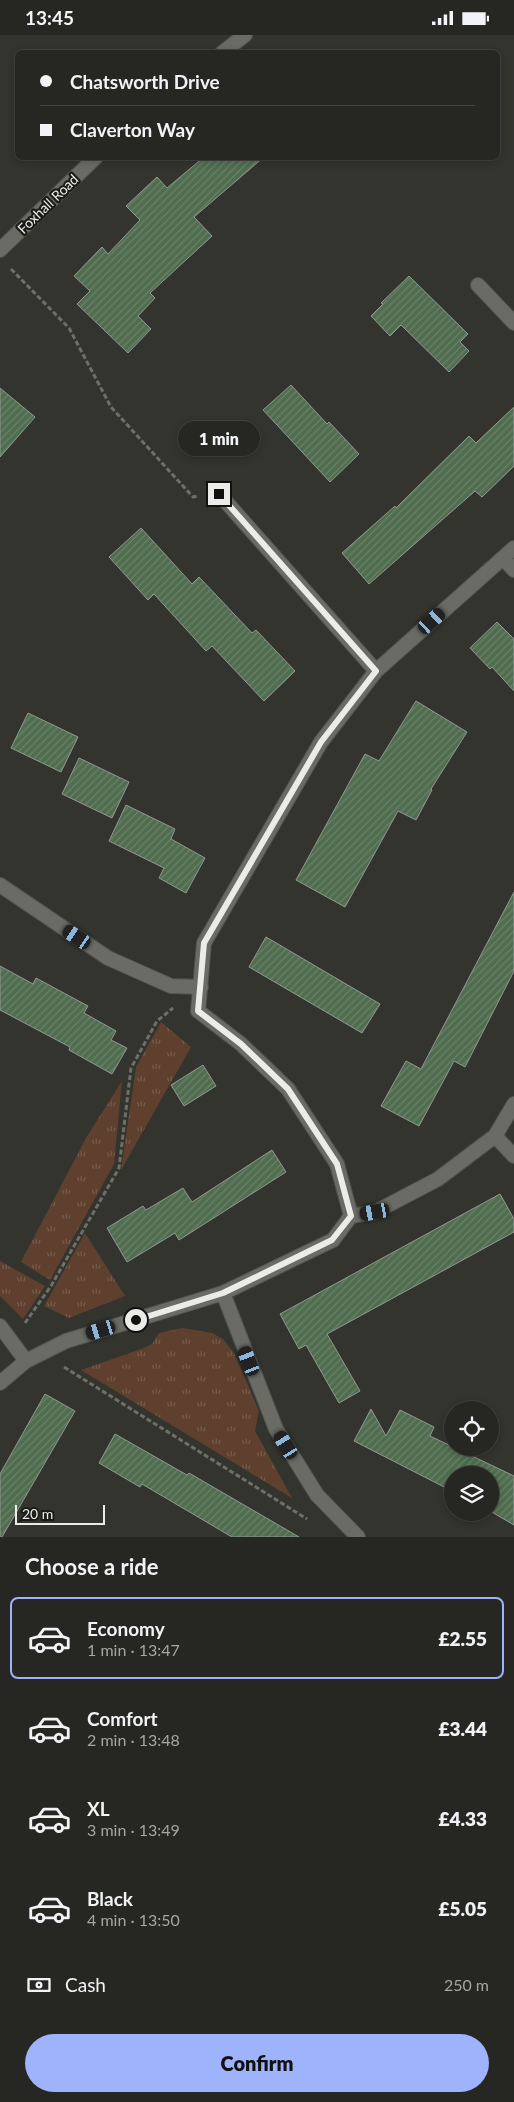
<!DOCTYPE html>
<html lang="en">
<head>
<meta charset="utf-8">
<style>
	body { margin:0; font-family:Lato,sans-serif; background:#2e2f2a; color:#f1f3f6; height:100vh; display:flex; flex-direction:column; font-size:19px; white-space:nowrap }
	* { box-sizing:border-box; margin:0 }
	p { font-size:16px; color:#a4a5a5 }
	.icon { flex:none; width:28px; height:28px; fill:none; stroke:currentColor; stroke-width:2; stroke-linecap:round; stroke-linejoin:round }
	.map { position:relative; height:1502px; overflow:hidden }
	.sheet { display:flex; flex-direction:column; background:#262722; flex:1 }
	.sheet>* { flex:none }
	.top-card { position:absolute; left:15px; top:15px; width:485px; height:110px; border-radius:8px; box-shadow:0 2px 8px #0003,0 0 0 1px #424440; display:grid; align-content:center; height:110px; padding:0 25px; background:#262722 }
	.buttons { position:absolute; left:444px; top:1366px; display:grid; gap:10px }
	.buttons a { display:grid; place-items:center; width:55px; height:55px; border-radius:50%; background:#262722; box-shadow:0 2px 8px #0003,0 0 0 1px #424440; font-size:25px }
	.scale { position:absolute; left:15px; bottom:12px; width:90px; box-sizing:border-box; padding-left:5px; border:2px solid #ebece8; border-top:0; font-size:14px; line-height:18px; white-space:nowrap; color:#ebece8; -webkit-text-stroke:4px #1b1b19; paint-order:stroke }
	.end { position:absolute; width:22px; height:22px; margin:-11px; border:6px solid #ebece8; background:#111; box-shadow:0 0 0 2px #111 }
	.from { border-radius:50% }
	.bubble { position:absolute; height:35px; border-radius:18px; background:#262722; box-shadow:0 2px 8px #0003,0 0 0 1px #424440; font-size:16px; font-weight:800; line-height:35px; text-align:center }
	.car { position:absolute; width:15px; height:30px; margin:-15px -8px; border-radius:6px; box-shadow:0 0 4px 1px #0007; background:linear-gradient(#222 24%,#8ab4d8 0 40%,#222 0 76%,#8ab4d8 0 86%,#222 0) }
	.top-card b { display:flex; align-items:center; gap:18px; height:48px; font-size:19px }
	.top-card b+b { border-top:1px solid #424440 }
	.top-card i { width:12px; height:12px; background:#f1f3f6 }
	ul { padding:0; list-style:none }
	li { display:flex; align-items:center; gap:15px; height:82px; margin:0 10px 8px; padding:0 15px; border:2px solid transparent; border-radius:8px }
	li div { flex:1 }
	li b { display:block; font-size:19px }
	li em { font-style:normal; font-weight:800 }
	li.selected { border-color:#9fb3fd }
	li>.icon { width:45px; height:45px; stroke-width:1.5 }
	h2 { padding:0 25px; font-size:22px; line-height:60px }
	.pay { display:flex; align-items:center; gap:12px; height:55px; padding:0 25px; font-size:19px }
	.pay p { margin-inline-start:auto }
	.button { display:flex; gap:10px; margin-top:auto; padding:10px 25px }
	.button a { flex:1; height:58px; border-radius:30px; background:#9fb3fd; color:#111; font-size:20px; font-weight:800; line-height:58px; text-align:center }
	.status { display:flex; justify-content:space-between; align-items:center; height:35px; padding:0 25px; background:#262722; direction:ltr }
	.status svg { height:14px; fill:currentColor }
	.map>svg:first-child { display:block }
	.grass { fill:url(#grass-tufts) }
	.building { fill:url(#building-hatch); stroke:#929892 }
	.lines { fill:none; stroke-linecap:round; stroke-linejoin:round }
	.minor-casing { stroke:#51524d; stroke-width:16 }
	.tertiary-casing { stroke:#51524d; stroke-width:16 }
	.path { stroke:#6e6f69; stroke-width:3; stroke-dasharray:5 2.5; stroke-linecap:butt }
	.minor { stroke:#6b6b65; stroke-width:14 }
	.tertiary { stroke:#6b6b65; stroke-width:14 }
	.route { stroke:#ebece8; stroke-width:6 }
	.labels { text-anchor:middle; stroke-width:4.5; stroke-linejoin:round; paint-order:stroke }
	.street-label { font-size:14px; fill:#ebece8; stroke:#1b1b19 }
</style>
</head>
<body>
<div class="status"><b>13:45</b><svg viewBox="0 0 49 12"><path d="M0 12V9h3v3zM5 12V6h3v6zM10 12V3h3v9zM15 12V0h3v12zM26 1h20v11H26zM47 4h2v5h-2z"/></svg></div>
<div class="map">
<svg width="514" height="1502" viewBox="0 0 514 1502">
	<defs>
		<pattern id="grass-tufts" width="24" height="20" patternUnits="userSpaceOnUse" patternTransform="scale(1.25)"><rect width="24" height="20" fill="#5f402f"/><path d="M3 7l-1-3M5 7V3M7 7l1-3M15 17l-1-3M17 17v-4M19 17l1-3" fill="none" stroke="#765c4d"/></pattern>
		<pattern id="building-hatch" width="6" height="6" patternUnits="userSpaceOnUse" patternTransform="scale(1.25)"><rect width="6" height="6" fill="#506d50"/><path d="M-1 1l2-2M0 6l6-6M5 7l2-2" fill="none" stroke="#698269"/></pattern>
	</defs>
	<rect width="100%" height="100%" fill="#33342e"/>
	<path class="grass" d="M161 987 191 1012 121 1135 136 1032Z
		M122 1046 114 1129 50 1245 21 1227 86 1103Z
		M85 1198 125 1261 69 1283 44 1271Z
		M0 1226 45 1251 23 1284 0 1261Z
		M183 1293 212 1298 223 1304 234 1318 259 1376 255 1396 292 1463 81 1335 144 1313 152 1309 159 1298Z"/>
	<path class="building" d="M204 122H264L194 182 212 201 150 258 155 263 138 281 151 294 128 318 77 269 90 256 74 241 102 212 108 219 140 185 126 171 157 142 167 153Z
		M409 241 468 299 460 307 469 316 449 337 401 290 390 301 371 281 383 269 381 268Z
		M291 350 327 389 329 387 359 419 330 447 263 375Z
		M0 353 35 382 0 422Z
		M514 372V431L482 462 475 456 369 549 342 518 395 471 396 473 469 401 476 408Z
		M141 493 192 549 199 542 252 598 256 595 295 636 264 666 212 611 206 616 154 559 148 565 109 522Z
		M497 587 514 604V656L492 632 490 634 470 613Z
		M416 666 467 697 431 754 432 755 416 785 398 776 345 872 296 845 365 719 379 726Z
		M28 678 78 702 61 737 11 713Z
		M79 723 129 747 112 783 62 759Z
		M126 770 175 794 171 804 205 823 186 858 159 843 164 833 109 806Z
		M514 857V936L465 1032 454 1026 419 1091 381 1071 406 1026 421 1034Z
		M266 902 380 969 362 998 249 932Z
		M0 931 33 949 36 943 88 971 84 978 116 996 111 1005 127 1013 112 1039 69 1015 70 1012 0 975Z
		M203 1030 216 1051 184 1071 171 1050Z
		M272 1115 286 1137 179 1205 175 1198 127 1227 107 1193 143 1171 146 1175 183 1153 192 1167Z
		M500 1159 514 1184V1197L327 1299 360 1356 339 1368 306 1310 299 1314 280 1279Z
		M45 1359 75 1376 2 1502H0V1439Z
		M371 1374 386 1401 400 1375 434 1392 430 1401 514 1441V1490L490 1476V1440H452V1456L354 1406Z
		M115 1399 187 1440 189 1438 299 1502H232L142 1449 140 1452 99 1428Z"/>
	<g class="lines">
		<defs>
			<path id="minor" d="M478 250 514 288
				M219 459 376 636
				M503 523 514 535
				M0 850 108 923 171 951 201 952
				M495 1101 514 1121
				M351 1181 337 1129 288 1054 241 1009 198 976 204 908 321 707 376 636 514 513
				M223 1258 276 1394 317 1460 358 1502
				M0 1291 26 1326
				M0 1348 26 1326 66 1306 223 1258 333 1205 351 1181 375 1177 438 1144 495 1101 514 1069"/>
			<path id="tertiary" d="M222 18 245 0
				M0 215 96 122"/>
		</defs>
		<use href="#minor" class="minor-casing"/>
		<use href="#tertiary" class="tertiary-casing"/>
		<path class="path" d="M11 234 69 293 111 372 193 462 198 461
			M25 1288 51 1251 119 1133 131 1033 157 986 173 973
			M64 1332 307 1484"/>
		<use href="#minor" class="minor"/>
		<use href="#tertiary" class="tertiary"/>
	</g>
	<g class="lines">
		<path class="route" d="M136 1285 223 1258 254 1243 332 1205 351 1181 337 1129 288 1054 241 1009 198 976 204 908 321 707 376 636 219 459"/>
	</g>
	<g class="labels">
		<g class="street-label">
			<text transform="translate(48 169) rotate(-44)" y="5">Foxhall Road</text>
		</g>
	</g>
</svg>
<div class="buttons">
<a><svg class="icon" aria-label="locate" viewBox="0 0 24 24"><circle cx="12" cy="12" r="6"/><path d="M12 2v4M12 18v4M2 12h4M18 12h4"/></svg></a>
<a><svg class="icon" aria-label="layers" viewBox="0 0 24 24"><path d="M12 4l9 5-9 5-9-5zM3 14l9 5 9-5"/></svg></a>
</div>
<div class="scale">20 m</div>
<i class="end from" style="left:136px;top:1285px"></i>
<i class="end" style="left:219px;top:459px"></i>
<div class="bubble" style="left:178px;top:386px;width:82px">1 min</div>
<i class="car" style="left:432px;top:586px;rotate:48deg"></i>
<i class="car" style="left:77px;top:902px;rotate:304deg"></i>
<i class="car" style="left:375px;top:1177px;rotate:260deg"></i>
<i class="car" style="left:101px;top:1295px;rotate:253deg"></i>
<i class="car" style="left:249px;top:1326px;rotate:339deg"></i>
<i class="car" style="left:286px;top:1410px;rotate:328deg"></i>
<div class="top-card">
<b><i class="from"></i>Chatsworth Drive</b>
<b><i></i>Claverton Way</b>
</div>
</div>
<section class="sheet">
<h2>Choose a ride</h2>
<ul>
<li class="selected"><svg class="icon" aria-label="car" viewBox="0 0 24 24"><path d="M5 17H2v-5l4-1 3-4h7l3 4 3 1v5h-3M9 17h6M6 11h13"/><circle cx="7" cy="17" r="2"/><circle cx="17" cy="17" r="2"/></svg><div><b>Economy</b><p>1 min · 13:47</p></div><em>£2.55</em></li>
<li><svg class="icon" aria-label="car" viewBox="0 0 24 24"><path d="M5 17H2v-5l4-1 3-4h7l3 4 3 1v5h-3M9 17h6M6 11h13"/><circle cx="7" cy="17" r="2"/><circle cx="17" cy="17" r="2"/></svg><div><b>Comfort</b><p>2 min · 13:48</p></div><em>£3.44</em></li>
<li><svg class="icon" aria-label="car" viewBox="0 0 24 24"><path d="M5 17H2v-5l4-1 3-4h7l3 4 3 1v5h-3M9 17h6M6 11h13"/><circle cx="7" cy="17" r="2"/><circle cx="17" cy="17" r="2"/></svg><div><b>XL</b><p>3 min · 13:49</p></div><em>£4.33</em></li>
<li><svg class="icon" aria-label="car" viewBox="0 0 24 24"><path d="M5 17H2v-5l4-1 3-4h7l3 4 3 1v5h-3M9 17h6M6 11h13"/><circle cx="7" cy="17" r="2"/><circle cx="17" cy="17" r="2"/></svg><div><b>Black</b><p>4 min · 13:50</p></div><em>£5.05</em></li>
</ul>
<div class="pay"><svg class="icon" aria-label="cash" viewBox="0 0 24 24"><path d="M3 7h18v10H3z"/><circle cx="12" cy="12" r="2"/></svg>Cash<p>250 m</p></div>
<div class="button"><a>Confirm</a></div>
</section>
</body>
</html>
